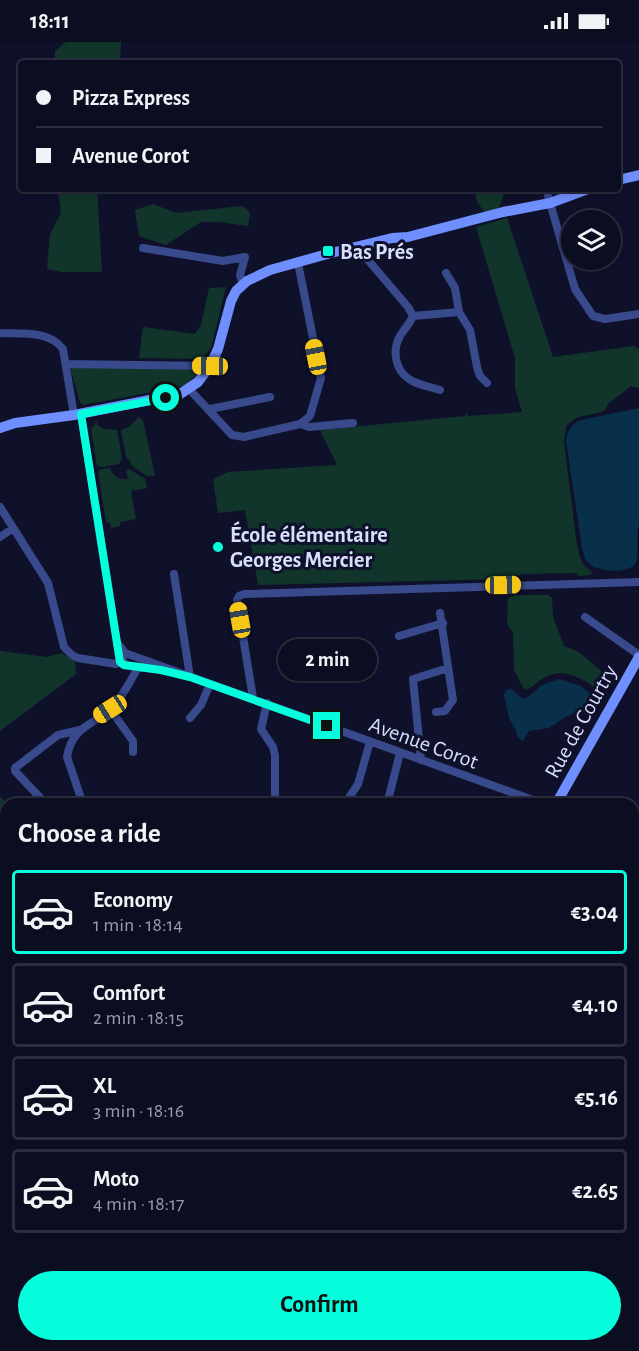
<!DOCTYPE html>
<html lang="en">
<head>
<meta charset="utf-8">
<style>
	body { margin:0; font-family:"Alegreya Sans",sans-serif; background:#191b2d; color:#f1f3f6; height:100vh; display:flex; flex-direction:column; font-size:22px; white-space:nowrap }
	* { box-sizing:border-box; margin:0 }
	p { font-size:20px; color:#9a9ca5 }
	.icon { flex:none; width:33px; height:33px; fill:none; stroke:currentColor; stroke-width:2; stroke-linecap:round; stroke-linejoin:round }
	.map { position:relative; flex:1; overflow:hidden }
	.panel { position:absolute; left:0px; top:756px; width:639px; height:554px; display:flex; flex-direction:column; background:#0b0d20; border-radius:18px 18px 0 0; box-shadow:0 3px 9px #0003,0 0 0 2px #2b2d3e }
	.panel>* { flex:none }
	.top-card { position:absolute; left:18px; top:18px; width:603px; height:132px; border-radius:6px; box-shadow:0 3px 9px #0003,0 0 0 2px #2b2d3e; display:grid; align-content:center; height:132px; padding:0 18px; background:#0b0d20 }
	.buttons { position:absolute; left:561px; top:168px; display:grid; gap:12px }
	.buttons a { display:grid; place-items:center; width:60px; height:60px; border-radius:50%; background:#0b0d20; box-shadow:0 3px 9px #0003,0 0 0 2px #2b2d3e; font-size:30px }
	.end { position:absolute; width:27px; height:27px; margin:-14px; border:8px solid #05ffdc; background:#111; box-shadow:0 0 0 3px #111 }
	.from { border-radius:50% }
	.bubble { position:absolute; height:42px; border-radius:21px; background:#0b0d20; box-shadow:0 3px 9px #0003,0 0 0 2px #2b2d3e; font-size:20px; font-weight:600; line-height:42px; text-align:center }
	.car { position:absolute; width:18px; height:36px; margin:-18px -9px; border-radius:8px; box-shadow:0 0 4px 2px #0007; background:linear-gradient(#f5c518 24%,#345 0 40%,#f5c518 0 76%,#345 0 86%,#f5c518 0) }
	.top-card b { display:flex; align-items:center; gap:21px; height:57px; font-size:22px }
	.top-card b+b { border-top:2px solid #2b2d3e }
	.top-card i { width:15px; height:15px; background:#f1f3f6 }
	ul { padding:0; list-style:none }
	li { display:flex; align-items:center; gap:18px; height:84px; margin:0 12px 9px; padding:0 6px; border:3px solid #2b2d3e; border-radius:6px }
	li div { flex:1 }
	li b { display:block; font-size:22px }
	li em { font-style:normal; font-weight:600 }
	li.current { border-color:#05ffdc }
	li>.icon { width:54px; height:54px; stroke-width:1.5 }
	h2 { padding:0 18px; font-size:27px; line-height:72px }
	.action { display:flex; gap:12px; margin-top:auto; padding:12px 18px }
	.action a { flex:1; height:69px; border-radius:36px; background:#05ffdc; color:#111; font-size:24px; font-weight:600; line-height:69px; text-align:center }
	.status { display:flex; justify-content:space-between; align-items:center; height:42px; padding:0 30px; background:#0b0d20; direction:ltr }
	.status svg { height:16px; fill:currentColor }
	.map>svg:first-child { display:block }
	.green { fill:#12352b }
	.water { fill:#08304b }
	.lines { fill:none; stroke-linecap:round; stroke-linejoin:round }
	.street { stroke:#38498c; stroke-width:8 }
	.secondary { stroke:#708fff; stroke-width:10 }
	.route { stroke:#05ffdc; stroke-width:8 }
	.poi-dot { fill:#05ffdc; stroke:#0f112b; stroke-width:2 }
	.labels { text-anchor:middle; stroke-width:6; stroke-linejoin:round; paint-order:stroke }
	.poi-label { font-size:22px; font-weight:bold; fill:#d9deff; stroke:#0f112b; text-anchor:start }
	.street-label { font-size:22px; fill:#d9deff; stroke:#0f112b }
</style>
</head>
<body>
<div class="status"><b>18:11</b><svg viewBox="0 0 49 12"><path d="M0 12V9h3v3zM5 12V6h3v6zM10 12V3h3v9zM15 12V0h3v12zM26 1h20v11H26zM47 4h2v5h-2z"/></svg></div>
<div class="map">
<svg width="639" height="1309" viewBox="0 0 639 1309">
	<rect width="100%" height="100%" fill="#0f112b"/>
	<path class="green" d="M66 0H121L120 21H55V9Z
		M58 147H97L102 230H62L47 227 50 192 61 171Z
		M474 147H503L504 152 499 166 484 170 477 159Z
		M153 162 176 171 243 164 250 171 248 184 219 180H201L166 203 139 194 135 168Z
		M507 176 553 315 634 304 639 307V346L631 344 608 362 604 369 576 376 566 384 564 400 577 503C580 515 581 523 592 530L591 533 578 534 577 531 525 532 503 537 258 543 245 468 218 471 213 437 228 430 337 423 320 388 465 374 467 371 468 374 522 370 515 346V316L476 185Z
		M226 245 211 306 202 317 139 316 143 285 195 292 201 283 209 246Z
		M70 325 201 328 187 342 179 345 83 363 80 360Z
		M139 375 143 378 155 434H147L131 423 130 419 126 415 121 388 129 385Z
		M97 379V382L103 387 117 388 122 416 119 422 101 425 97 424 91 387Z
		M110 426C113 434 119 438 128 437L126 428 129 427 145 437 147 446 131 449 136 477 120 480V484L111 486 110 481 106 480 98 430 101 427Z
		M515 553H548L552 556 553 575 564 604 579 610 607 634 597 647C579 634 560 624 540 638 534 643 532 647 524 647L514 628 513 591 507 582 508 556Z
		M0 609 47 615 62 611 75 619 76 632 0 689Z
		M0 754 7 762 6 1304H237V1307L207 1309H0Z"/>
	<path class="water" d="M639 366V483C635 495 639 509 636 521 629 532 600 530 591 523 585 519 584 513 582 506L566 398C568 388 571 382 581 378Z
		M559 637 581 644 597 658 594 664 567 674 549 686 529 689 523 699 518 696C517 688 513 684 510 678 508 674 506 660 504 653L506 648 511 647 523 657 528 655 542 643Z"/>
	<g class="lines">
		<path class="street" d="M548 154 575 247 593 274 605 277 639 272
			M361 203 368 218 408 265 413 274
			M143 206 223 219 245 215 240 233 243 242
			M446 231 455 246 459 270 470 288 477 325 480 334 487 341
			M413 274C410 282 404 287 400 294 392 308 395 328 409 337 417 343 431 345 440 348
			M413 274 459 270
			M0 291C22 292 49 288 63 307L74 373
			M67 322 210 324
			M189 347 232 393 244 395 300 382 310 374 321 336 298 221
			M210 367 270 355
			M81 372 120 620 124 623 163 628
			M300 382 309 385 353 381
			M0 465 48 541 64 605 72 613 78 616 116 622 123 618
			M0 495 12 487
			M174 532 190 635
			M585 575 639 613
			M399 594 443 581
			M117 600 125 611 544 762
			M253 656 237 558 239 554 244 552 639 540
			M267 661 261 687 273 705 275 714V762
			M110 667 133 699V710
			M436 670 445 669 453 658 440 571
			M190 676 201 663 210 642
			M421 718 413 637 448 626
			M46 762 15 729V726L58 693 80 688
			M83 762 67 715C72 685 91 684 109 668 121 657 131 639 138 625
			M345 762 358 742 370 700
			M387 762 400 711
			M633 1000H639
			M537 1304V1309
			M285 1309 287 1304
			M426 1309V1304"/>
		<path class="secondary" d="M618 138 639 133
			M404 196 503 170 550 161 588 147
			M0 386 15 381 74 373 180 352 198 340 210 324 218 307 231 259 236 249 247 239 270 228 331 211 392 196 408 195
			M556 762 639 615
			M633 792 639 791
			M633 806 639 813"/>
	</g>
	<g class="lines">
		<path class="route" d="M166 356 81 372 120 620 124 623 161 628 190 635 327 684"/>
	</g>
	<g class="poi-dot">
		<rect x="322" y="203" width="12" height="12" rx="3"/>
		<circle cx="218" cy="505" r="6"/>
	</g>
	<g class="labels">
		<g class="poi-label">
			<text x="340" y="217">Bas Prés</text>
			<text x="230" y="500">École élémentaire<tspan x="230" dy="25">Georges Mercier</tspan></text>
		</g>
		<g class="street-label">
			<text transform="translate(580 679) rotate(-61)" y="8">Rue de Courtry</text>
			<text transform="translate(424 700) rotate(20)" y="8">Avenue Corot</text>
		</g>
	</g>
</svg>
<div class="buttons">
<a><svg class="icon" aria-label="layers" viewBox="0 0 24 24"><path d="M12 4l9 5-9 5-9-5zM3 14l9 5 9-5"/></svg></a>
</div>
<i class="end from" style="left:166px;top:356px"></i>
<i class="end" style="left:327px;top:684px"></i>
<div class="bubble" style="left:278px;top:597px;width:99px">2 min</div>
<i class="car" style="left:316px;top:315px;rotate:349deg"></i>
<i class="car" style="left:210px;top:324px;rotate:271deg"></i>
<i class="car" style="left:503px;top:543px;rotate:89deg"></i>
<i class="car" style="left:240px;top:578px;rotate:350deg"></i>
<i class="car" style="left:110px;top:667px;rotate:238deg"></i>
<div class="top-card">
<b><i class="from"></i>Pizza Express</b>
<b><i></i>Avenue Corot</b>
</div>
<section class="panel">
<h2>Choose a ride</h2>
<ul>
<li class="current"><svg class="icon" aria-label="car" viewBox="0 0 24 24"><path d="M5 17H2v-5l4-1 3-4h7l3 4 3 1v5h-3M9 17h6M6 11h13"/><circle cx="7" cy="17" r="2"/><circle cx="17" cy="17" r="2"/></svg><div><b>Economy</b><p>1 min · 18:14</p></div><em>€3.04</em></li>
<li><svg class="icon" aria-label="car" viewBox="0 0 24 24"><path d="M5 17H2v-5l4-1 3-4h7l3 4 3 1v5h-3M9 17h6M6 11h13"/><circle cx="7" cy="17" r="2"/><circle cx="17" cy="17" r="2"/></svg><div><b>Comfort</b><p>2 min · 18:15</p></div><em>€4.10</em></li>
<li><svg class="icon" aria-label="car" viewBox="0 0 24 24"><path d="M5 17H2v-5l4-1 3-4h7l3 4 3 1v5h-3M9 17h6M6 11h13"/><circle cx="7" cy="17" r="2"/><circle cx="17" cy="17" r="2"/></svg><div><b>XL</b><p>3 min · 18:16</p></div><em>€5.16</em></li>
<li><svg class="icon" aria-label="car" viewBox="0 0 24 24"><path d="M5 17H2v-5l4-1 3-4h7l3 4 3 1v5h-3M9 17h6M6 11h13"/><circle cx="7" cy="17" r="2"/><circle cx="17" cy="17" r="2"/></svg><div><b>Moto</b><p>4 min · 18:17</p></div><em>€2.65</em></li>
</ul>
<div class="action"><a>Confirm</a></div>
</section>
</div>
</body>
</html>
